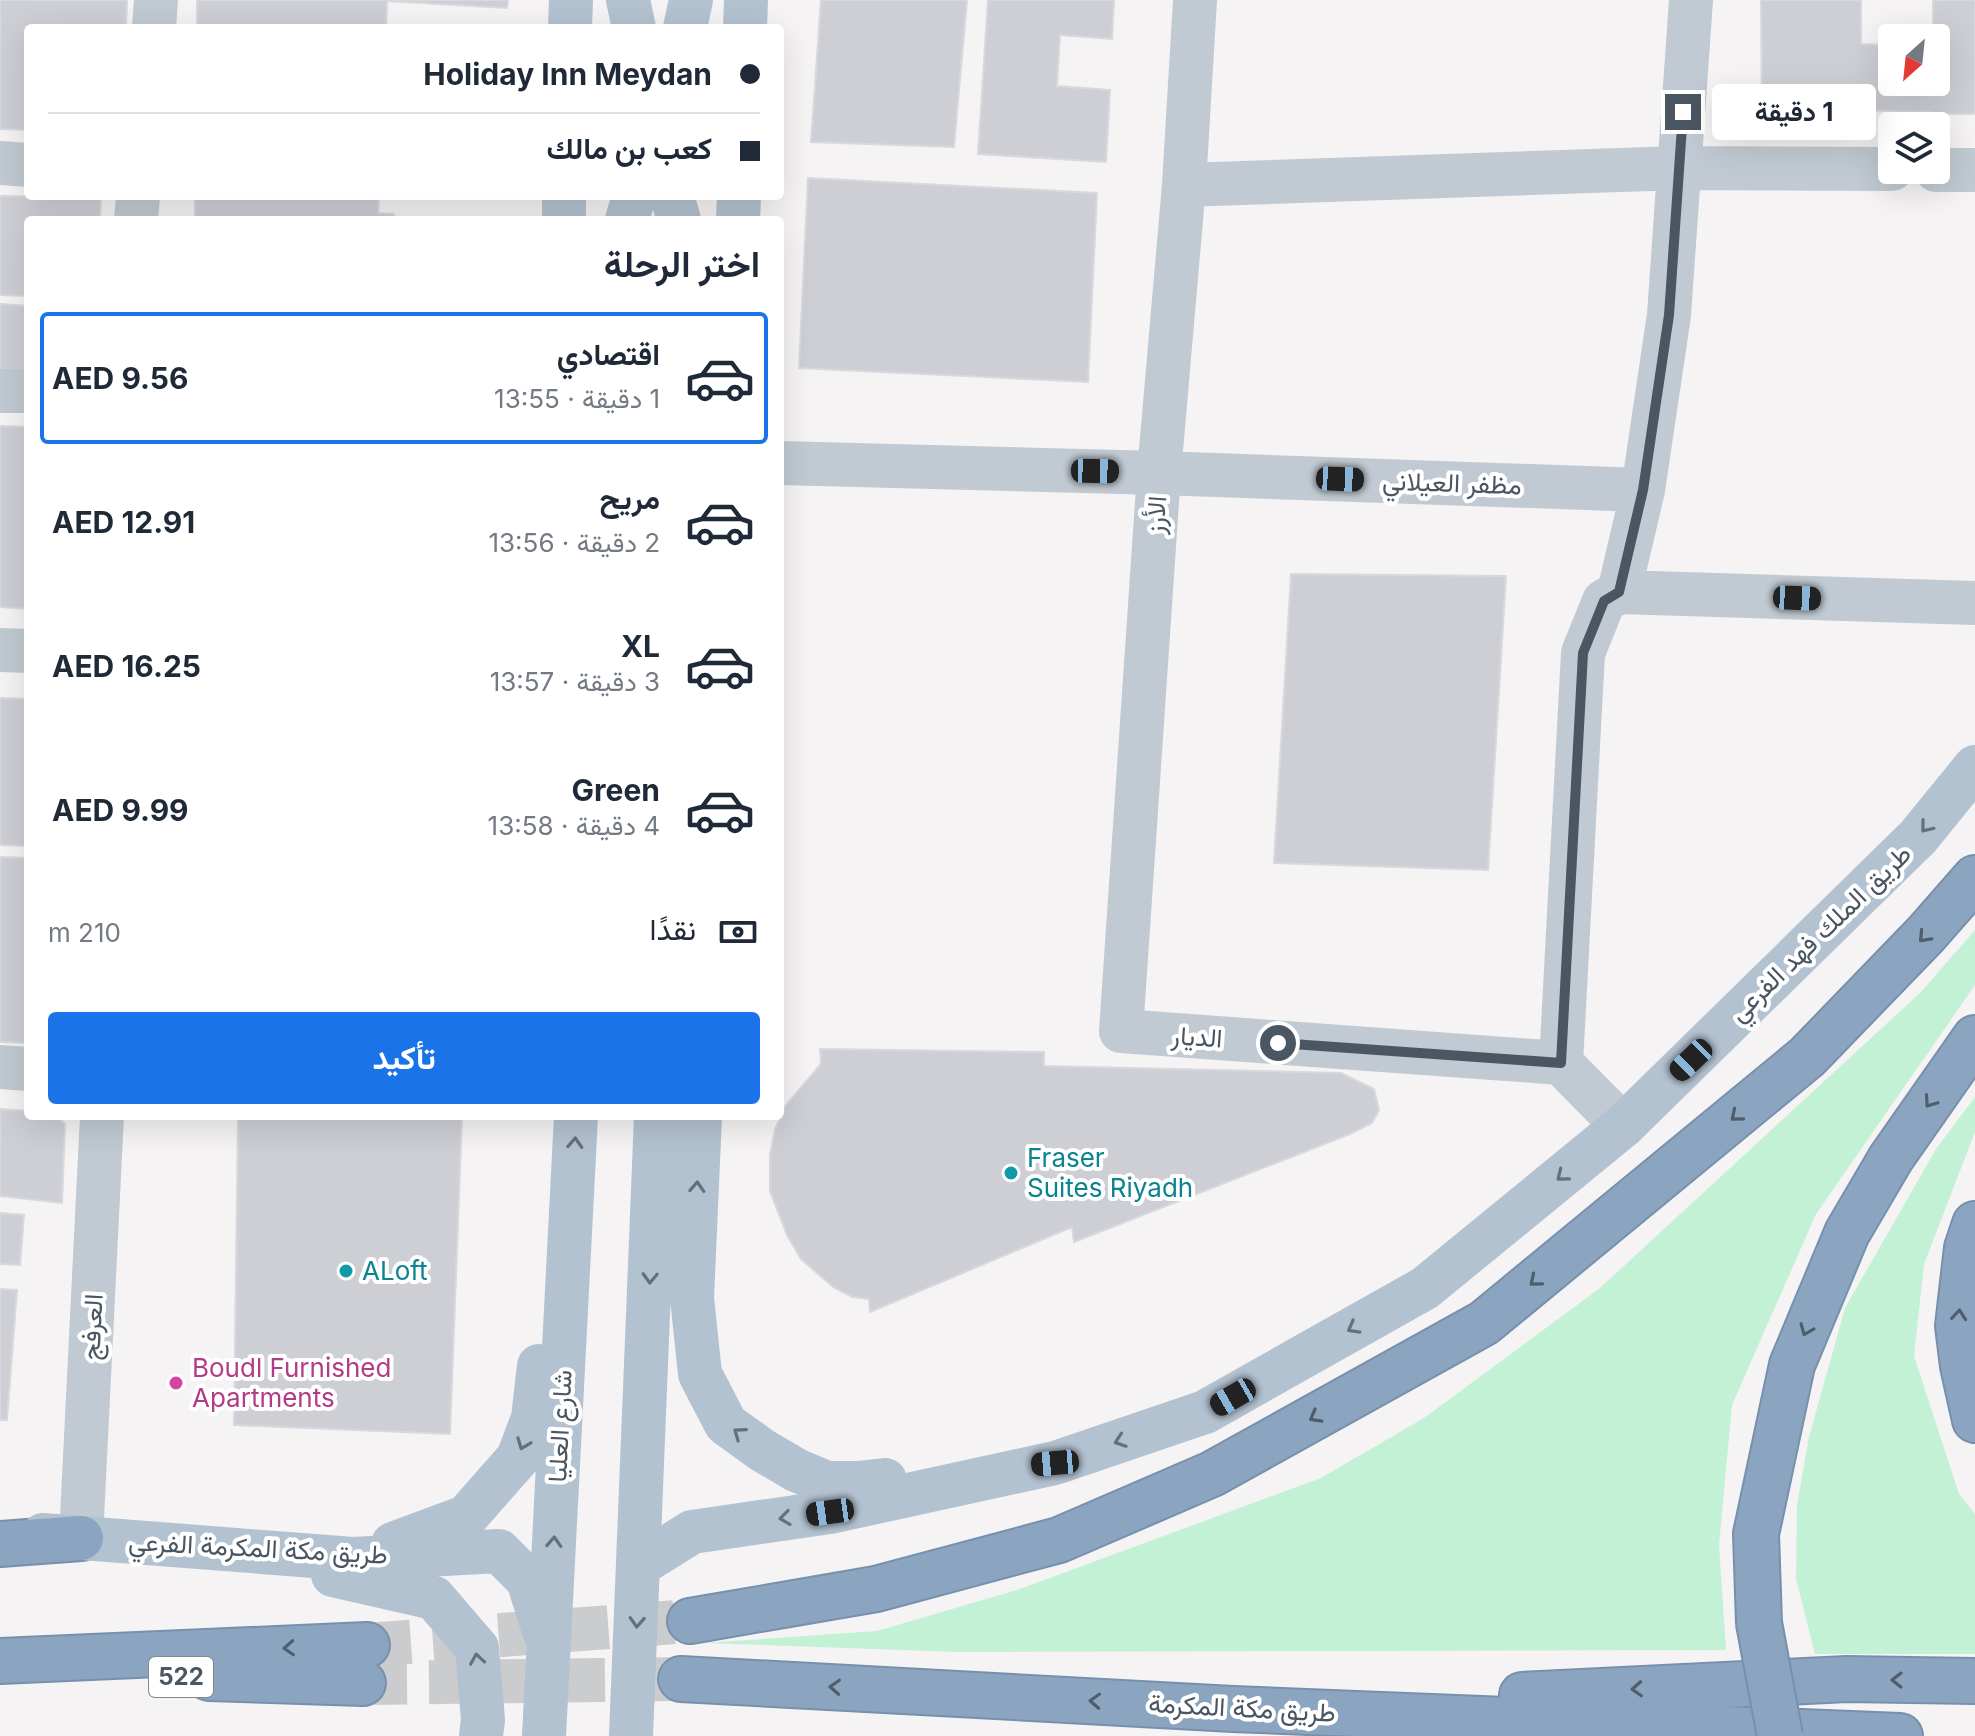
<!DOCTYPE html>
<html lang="ar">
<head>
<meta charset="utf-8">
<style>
	body { margin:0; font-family:Inter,Vazirmatn,sans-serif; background:#f6f6f7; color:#1f2937; direction:rtl; height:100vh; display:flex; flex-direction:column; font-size:30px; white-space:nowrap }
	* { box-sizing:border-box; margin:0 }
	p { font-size:26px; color:#747a83 }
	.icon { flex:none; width:44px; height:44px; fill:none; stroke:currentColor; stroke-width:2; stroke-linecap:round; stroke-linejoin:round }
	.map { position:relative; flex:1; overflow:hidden; direction:ltr }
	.drawer { position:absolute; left:24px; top:216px; width:760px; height:904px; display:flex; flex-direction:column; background:#fff; border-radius:8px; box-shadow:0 8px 32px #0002; direction:rtl }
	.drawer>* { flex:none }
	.hud { position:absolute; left:24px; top:24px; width:760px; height:176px; border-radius:8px; box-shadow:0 8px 32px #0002; direction:rtl; display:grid; align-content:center; height:176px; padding:0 24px; background:#fff }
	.needle { width:52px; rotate:207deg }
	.tools { position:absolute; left:1878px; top:24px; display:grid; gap:16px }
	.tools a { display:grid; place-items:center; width:72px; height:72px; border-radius:8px; background:#fff; box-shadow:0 8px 32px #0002; font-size:40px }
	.end { position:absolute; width:36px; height:36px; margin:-18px; border:10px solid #4a5661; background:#fff; box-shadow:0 0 0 4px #fff }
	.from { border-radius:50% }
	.bubble { position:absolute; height:56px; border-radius:8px; background:#fff; box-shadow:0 8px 32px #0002; font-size:26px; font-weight:700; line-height:56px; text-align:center; direction:rtl }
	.car { position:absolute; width:24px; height:48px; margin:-24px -12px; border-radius:10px; box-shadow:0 0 6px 2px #0007; background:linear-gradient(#222 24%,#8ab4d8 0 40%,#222 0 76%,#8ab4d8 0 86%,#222 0) }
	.hud b { display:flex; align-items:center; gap:28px; height:76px; font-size:30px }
	.hud b+b { border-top:2px solid #e0e1e3 }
	.hud i { width:20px; height:20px; background:#1f2937 }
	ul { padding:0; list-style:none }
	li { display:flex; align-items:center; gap:24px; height:132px; margin:0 16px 12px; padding:0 8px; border:4px solid transparent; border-radius:8px }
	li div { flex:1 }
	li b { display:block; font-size:30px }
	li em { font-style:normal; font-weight:700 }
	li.active { border-color:#1a73e8 }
	li>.icon { width:72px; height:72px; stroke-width:1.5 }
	h2 { padding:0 24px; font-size:36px; line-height:96px }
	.pay { display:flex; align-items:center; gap:20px; height:88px; padding:0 24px; font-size:30px }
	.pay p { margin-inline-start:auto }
	.button { display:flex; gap:16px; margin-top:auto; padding:16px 24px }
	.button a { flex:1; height:92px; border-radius:8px; background:#1a73e8; color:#fff; font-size:32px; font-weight:700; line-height:92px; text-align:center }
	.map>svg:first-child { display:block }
	.green { fill:#c3f1d5 }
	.building { fill:#cdcfd5; stroke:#d7d9de; stroke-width:2 }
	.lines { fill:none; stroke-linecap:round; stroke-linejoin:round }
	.highway-tunnel { stroke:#caccce; stroke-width:44; stroke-dasharray:44 22; stroke-linecap:butt }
	.highway-casing { stroke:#7690ad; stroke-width:48 }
	.street { stroke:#c1cad2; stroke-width:44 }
	.primary { stroke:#b3c2d1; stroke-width:44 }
	.highway { stroke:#8ba5c1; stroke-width:44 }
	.highway-bridge-casing { stroke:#7690ad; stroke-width:48; stroke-linecap:butt }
	.highway-bridge { stroke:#8ba5c1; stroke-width:44 }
	.oneway { stroke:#64717d }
	.oneway2 { stroke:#505e6b }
	.route { stroke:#4a5661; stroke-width:10 }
	.culture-dot { fill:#0f9aa8; stroke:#fff; stroke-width:3 }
	.hotel-dot { fill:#d1479c; stroke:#fff; stroke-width:3 }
	.labels { text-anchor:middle; stroke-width:8; stroke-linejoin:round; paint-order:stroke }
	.shield { fill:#fff; stroke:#808990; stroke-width:2 }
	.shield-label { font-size:24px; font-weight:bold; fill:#4a5661 }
	.street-label { font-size:26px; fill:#4a5661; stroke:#fff }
	.culture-label { font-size:26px; fill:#0d838f; stroke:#fff; text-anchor:start }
	.hotel-label { font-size:26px; fill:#b23c85; stroke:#fff; text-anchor:start }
</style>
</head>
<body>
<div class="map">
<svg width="1975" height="1736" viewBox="0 0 1975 1736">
	<rect width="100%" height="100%" fill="#f5f3f3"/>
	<path class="green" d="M1975 930V985L1816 1214 1732 1405 1719 1545 1726 1650 957 1652 705 1643 877 1631 1017 1590 1321 1478 1424 1418 1600 1288 1921 992Z
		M1975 1097V1132L1924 1264 1914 1356 1959 1494 1975 1514V1654H1815L1796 1579 1797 1505 1809 1437 1845 1308 1936 1149Z"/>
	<path class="building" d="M0 0H127L126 28H28V130L0 129Z
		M197 0H508L507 8 387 1 386 28H197Z
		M821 0H967L954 147 811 142Z
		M988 0H1114L1112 39 1060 35 1057 86 1110 90 1106 162 978 154Z
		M1761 0H1861V44L1892 45V82H1936V38H1933V0H1975V114H1933L1932 112 1862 110V115H1762Z
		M808 178 1097 193 1088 382 799 368Z
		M0 196 101 197 100 220H28V296L0 295Z
		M195 196H379L378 213 394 214V220H195Z
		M0 304 28 306V372L0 370Z
		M0 426 28 427V609L0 607Z
		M1291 574 1506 576 1488 870 1274 863Z
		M0 698 28 699V846L0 845Z
		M0 857 28 858V1043L0 1042Z
		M820 1049 1044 1052V1066L1341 1073 1374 1089 1379 1110 1372 1123 1350 1134 1074 1242 1072 1227 870 1312 869 1299 852 1297 833 1287 801 1259 787 1235 770 1191V1155L775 1129 786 1105 821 1064Z
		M0 1109 28 1111V1116H56L65 1124 62 1203 0 1196Z
		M238 1116H462L450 1434 234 1425Z
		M0 1213 24 1215 20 1265 0 1264Z
		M0 1289 17 1290 7 1420H0Z"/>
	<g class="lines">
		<path class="highway-tunnel" d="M367 1645 690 1621
			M363 1683 681 1679"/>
		<defs>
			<path id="highway" d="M1975 1224 1967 1248 1958 1326 1963 1366 1975 1420
				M0 1544 81 1538
				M690 1621 876 1589 1059 1540 1212 1474 1484 1323 1807 1057 1926 934 1975 878
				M1759 1623 1756 1534 1792 1365 1847 1233 1891 1158 1975 1038
				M0 1661 367 1645
				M209 1678 363 1683
				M681 1679 1233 1709 1900 1736
				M1522 1695 1847 1679 1975 1681"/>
		</defs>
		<use href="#highway" class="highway-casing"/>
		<path class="street" d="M1195 0 1184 185 1159 473 1121 1031 1561 1063
			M154 28 156 0
			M0 163 28 165
			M1936 170H1975
			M1184 185 1679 168 1892 169
			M136 220 138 196
			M0 391H28
			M780 463 1159 473 1643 490
			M1619 592 1975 603
			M0 650 28 651
			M0 1067 28 1069
			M1623 1126 1561 1063 1583 653 1604 601 1619 592 1643 490 1669 315 1691 0
			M81 1538 102 1116"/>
		<path class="primary" d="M628 0 634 28
			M570 28 571 0
			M685 28 691 0
			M745 28 746 0
			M672 196 679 220
			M564 220V196
			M627 220 634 196
			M738 220 739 196
			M700 1116 692 1298 700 1374 726 1424 762 1450 796 1470 827 1483H857L885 1480
			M43 1535 353 1559 499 1551 528 1580 544 1631
			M393 1544 466 1517 518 1458 533 1418 539 1366
			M639 1565 692 1532 830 1512 1055 1463 1205 1412 1425 1288 1623 1126 1918 837 1975 767
			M333 1575 434 1598 477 1648 483 1720 481 1736
			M544 1736 576 1116
			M631 1736 656 1116"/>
		<use href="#highway" class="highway"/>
		<defs>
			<path id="highway-bridge" d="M1759 1623 1780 1736"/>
		</defs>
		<use href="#highway-bridge" class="highway-bridge-casing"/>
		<use href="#highway-bridge" class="highway-bridge"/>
	</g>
	<defs><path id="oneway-chevron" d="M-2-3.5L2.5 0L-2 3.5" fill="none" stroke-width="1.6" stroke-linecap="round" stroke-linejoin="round" transform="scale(2)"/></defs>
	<g class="oneway">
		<use href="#oneway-chevron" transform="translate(1926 827) rotate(129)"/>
		<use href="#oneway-chevron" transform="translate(575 1143) rotate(-87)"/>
		<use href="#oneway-chevron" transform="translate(1562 1176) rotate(141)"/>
		<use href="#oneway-chevron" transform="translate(697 1187) rotate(-87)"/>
		<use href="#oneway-chevron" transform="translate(650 1278) rotate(92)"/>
		<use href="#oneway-chevron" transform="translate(1353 1328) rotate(151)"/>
		<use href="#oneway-chevron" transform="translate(739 1433) rotate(-144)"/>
		<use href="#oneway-chevron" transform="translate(1120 1441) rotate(161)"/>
		<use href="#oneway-chevron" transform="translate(523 1444) rotate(111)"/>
		<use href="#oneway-chevron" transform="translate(785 1518) rotate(172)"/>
		<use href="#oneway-chevron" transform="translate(554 1542) rotate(-87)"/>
		<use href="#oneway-chevron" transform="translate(637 1622) rotate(93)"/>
		<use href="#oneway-chevron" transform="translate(477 1659) rotate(-99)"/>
	</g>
	<g class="oneway2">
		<use href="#oneway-chevron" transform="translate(1924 937) rotate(133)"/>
		<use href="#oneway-chevron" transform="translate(1930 1102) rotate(125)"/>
		<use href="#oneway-chevron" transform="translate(1736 1116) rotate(140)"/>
		<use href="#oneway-chevron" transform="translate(1535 1281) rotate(140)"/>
		<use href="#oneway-chevron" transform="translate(1959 1315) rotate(-85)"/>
		<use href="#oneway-chevron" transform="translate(1806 1330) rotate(112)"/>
		<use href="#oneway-chevron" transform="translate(1315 1417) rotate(151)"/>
		<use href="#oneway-chevron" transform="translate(289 1648) rotate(177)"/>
		<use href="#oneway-chevron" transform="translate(1897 1680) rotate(-179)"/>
		<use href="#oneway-chevron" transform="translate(835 1687) rotate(-177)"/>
		<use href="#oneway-chevron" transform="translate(1637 1689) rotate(177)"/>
		<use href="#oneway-chevron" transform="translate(1095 1701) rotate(-177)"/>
	</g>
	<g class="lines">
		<path class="route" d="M1278 1043 1561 1063 1583 653 1604 601 1619 592 1643 490 1669 315 1683 112"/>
	</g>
	<g class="culture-dot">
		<circle cx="1011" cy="1173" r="8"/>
		<circle cx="346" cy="1271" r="8"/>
	</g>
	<circle class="hotel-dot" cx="176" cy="1383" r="8"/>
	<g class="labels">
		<rect class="shield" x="149" y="1657" width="64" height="40" rx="6"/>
		<g class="shield-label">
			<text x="181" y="1685">522</text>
		</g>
		<g class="street-label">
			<text transform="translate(1452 483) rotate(2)" y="9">مظفر العيلاني</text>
			<text transform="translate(1156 515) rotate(-86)" y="9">الأرز</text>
			<text transform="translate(1820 933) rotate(-44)" y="9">طريق الملك فهد الفرعي</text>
			<text transform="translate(1197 1037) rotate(4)" y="9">الديار</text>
			<text transform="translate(92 1327) rotate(-87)" y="9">العرفج</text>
			<text transform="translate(560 1426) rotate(-87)" y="9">شارع العليا</text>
			<text transform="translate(258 1548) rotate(3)" y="9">طريق مكة المكرمة الفرعي</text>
			<text transform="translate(1242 1708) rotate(3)" y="9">طريق مكة المكرمة</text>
		</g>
		<g class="culture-label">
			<text x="1027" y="1167">Fraser<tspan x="1027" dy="30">Suites Riyadh</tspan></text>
			<text x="362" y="1280">ALoft</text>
		</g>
		<g class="hotel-label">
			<text x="192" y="1377">Boudl Furnished<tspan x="192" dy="30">Apartments</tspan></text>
		</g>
	</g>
</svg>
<div class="tools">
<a><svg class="needle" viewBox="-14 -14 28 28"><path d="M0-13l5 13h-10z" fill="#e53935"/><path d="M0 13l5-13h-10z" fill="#747a83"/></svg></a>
<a><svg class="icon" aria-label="layers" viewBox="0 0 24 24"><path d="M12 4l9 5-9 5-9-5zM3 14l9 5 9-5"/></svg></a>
</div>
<i class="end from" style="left:1278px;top:1043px"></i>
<i class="end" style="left:1683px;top:112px"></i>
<div class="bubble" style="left:1712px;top:84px;width:164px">1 دقيقة</div>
<i class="car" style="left:1095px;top:471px;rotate:91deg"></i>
<i class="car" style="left:1340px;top:479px;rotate:92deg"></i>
<i class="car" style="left:1797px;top:598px;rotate:92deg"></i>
<i class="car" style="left:1691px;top:1060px;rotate:226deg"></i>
<i class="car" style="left:1233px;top:1397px;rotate:240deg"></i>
<i class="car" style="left:1055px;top:1463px;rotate:265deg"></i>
<i class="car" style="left:830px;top:1512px;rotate:262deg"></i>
<div class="hud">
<b><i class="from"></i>Holiday Inn Meydan</b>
<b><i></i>كعب بن مالك</b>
</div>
<section class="drawer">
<h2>اختر الرحلة</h2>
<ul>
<li class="active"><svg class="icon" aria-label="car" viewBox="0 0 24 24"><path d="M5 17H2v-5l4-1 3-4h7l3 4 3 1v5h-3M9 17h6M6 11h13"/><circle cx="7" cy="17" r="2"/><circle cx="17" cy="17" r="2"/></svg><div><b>اقتصادي</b><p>1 دقيقة · 13:55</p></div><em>AED 9.56</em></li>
<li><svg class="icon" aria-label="car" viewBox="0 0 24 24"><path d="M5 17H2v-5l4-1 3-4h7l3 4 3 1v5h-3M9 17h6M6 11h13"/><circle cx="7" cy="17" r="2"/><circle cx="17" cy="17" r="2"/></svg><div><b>مريح</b><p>2 دقيقة · 13:56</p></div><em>AED 12.91</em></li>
<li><svg class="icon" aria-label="car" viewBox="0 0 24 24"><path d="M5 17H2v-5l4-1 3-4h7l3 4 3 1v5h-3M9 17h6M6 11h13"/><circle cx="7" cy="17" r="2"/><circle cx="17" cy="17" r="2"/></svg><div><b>XL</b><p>3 دقيقة · 13:57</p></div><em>AED 16.25</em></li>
<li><svg class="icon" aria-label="car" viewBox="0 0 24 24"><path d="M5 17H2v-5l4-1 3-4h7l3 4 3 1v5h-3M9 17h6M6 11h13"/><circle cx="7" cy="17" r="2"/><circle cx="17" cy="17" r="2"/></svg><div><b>Green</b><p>4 دقيقة · 13:58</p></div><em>AED 9.99</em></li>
</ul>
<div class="pay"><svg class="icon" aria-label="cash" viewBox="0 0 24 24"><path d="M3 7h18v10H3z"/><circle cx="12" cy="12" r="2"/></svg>نقدًا<p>210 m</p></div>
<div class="button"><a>تأكيد</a></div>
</section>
</div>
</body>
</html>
